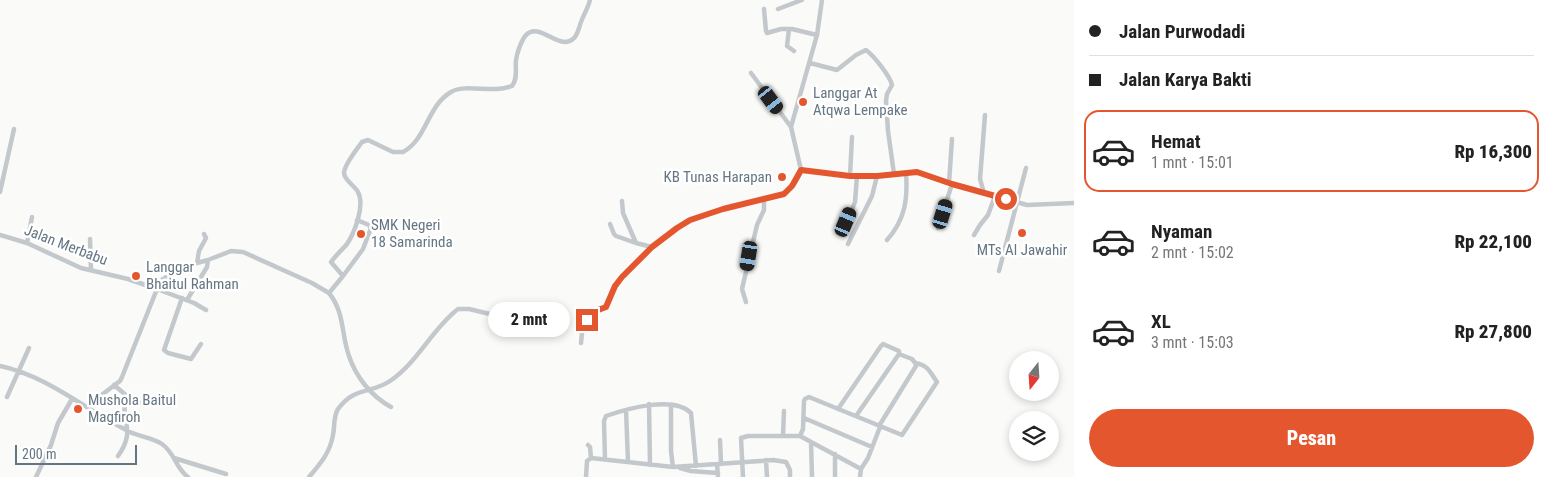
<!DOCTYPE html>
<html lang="id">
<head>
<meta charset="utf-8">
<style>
	body { margin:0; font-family:"Roboto Condensed",sans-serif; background:#f6f6f6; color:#222; height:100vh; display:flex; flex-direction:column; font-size:19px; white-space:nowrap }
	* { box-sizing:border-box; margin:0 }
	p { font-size:16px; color:#767676 }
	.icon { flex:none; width:28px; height:28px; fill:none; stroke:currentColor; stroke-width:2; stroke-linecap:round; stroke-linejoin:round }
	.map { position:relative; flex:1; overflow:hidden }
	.panel { display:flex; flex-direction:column; background:#fff; width:475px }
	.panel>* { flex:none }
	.hud { display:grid; align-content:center; height:110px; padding:0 15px; background:#fff }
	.needle { width:32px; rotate:197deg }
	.fabs { position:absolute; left:1009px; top:351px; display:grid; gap:10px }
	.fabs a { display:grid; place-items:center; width:50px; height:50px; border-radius:50%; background:#fff; box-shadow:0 2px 8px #0003; font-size:25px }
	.scale { position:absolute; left:15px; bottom:12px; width:122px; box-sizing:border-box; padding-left:5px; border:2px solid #657683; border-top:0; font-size:14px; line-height:18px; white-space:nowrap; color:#657683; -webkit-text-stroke:4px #fff; paint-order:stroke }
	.end { position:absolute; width:22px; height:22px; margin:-11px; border:6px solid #e4572e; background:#fff; box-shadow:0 0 0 2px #fff }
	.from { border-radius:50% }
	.bubble { position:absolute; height:35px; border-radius:18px; background:#fff; box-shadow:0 2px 8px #0003; font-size:16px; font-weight:800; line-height:35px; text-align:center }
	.car { position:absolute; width:15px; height:30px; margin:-15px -8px; border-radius:6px; box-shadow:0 0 4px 1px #0007; background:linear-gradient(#222 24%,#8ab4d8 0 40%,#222 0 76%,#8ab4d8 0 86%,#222 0) }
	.hud b { display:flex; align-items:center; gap:18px; height:48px; font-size:19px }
	.hud b+b { border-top:1px solid #e0e0e0 }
	.hud i { width:12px; height:12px; background:#222 }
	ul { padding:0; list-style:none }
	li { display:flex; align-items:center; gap:15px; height:82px; margin:0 10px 8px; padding:0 5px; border:2px solid transparent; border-radius:15px }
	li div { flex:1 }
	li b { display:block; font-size:19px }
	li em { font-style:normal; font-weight:800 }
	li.on { border-color:#e4572e }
	li>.icon { width:45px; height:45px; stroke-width:1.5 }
	.cta { display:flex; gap:10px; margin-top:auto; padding:10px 15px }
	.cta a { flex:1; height:58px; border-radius:30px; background:#e4572e; color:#fff; font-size:20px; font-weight:800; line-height:58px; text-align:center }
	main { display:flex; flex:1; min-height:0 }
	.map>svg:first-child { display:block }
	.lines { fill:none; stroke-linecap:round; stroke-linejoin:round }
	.street { stroke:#c3c8cc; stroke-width:4.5 }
	.route { stroke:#e4572e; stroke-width:6 }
	.poi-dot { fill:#e4572e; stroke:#fff; stroke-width:2 }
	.labels { text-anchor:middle; stroke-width:5; stroke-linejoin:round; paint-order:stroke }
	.poi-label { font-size:15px; fill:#657683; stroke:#fff; text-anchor:start }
	.street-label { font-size:15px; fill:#657683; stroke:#fff }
</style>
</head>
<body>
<main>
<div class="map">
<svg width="1074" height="477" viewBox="0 0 1074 477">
	<rect width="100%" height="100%" fill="#fafaf8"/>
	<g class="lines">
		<path class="street" d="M764 9 766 31 767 33 781 29H792L817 35
			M778 9 802 0
			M789 29 787 46 794 51
			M810 63 837 70 856 55 866 50C874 56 890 76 892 85L887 94 886 101 888 131 894 174
			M751 73 791 127
			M801 170 850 176H877L917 172 952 184 1027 205 1074 203
			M850 176 852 137
			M949 183 952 139
			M0 192 14 129
			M984 193 980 179 985 115
			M622 201 623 213 636 243 652 247
			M847 222 855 202 857 176
			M610 224 614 234 616 236 636 243
			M938 228 952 184
			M0 235 27 243 81 268 128 279 151 287
			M974 235 980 225 988 215 995 196
			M90 239 91 270
			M887 240C905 220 908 199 906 173
			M27 243 32 217
			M848 244 872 196 877 176
			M197 263 199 251 206 238 204 234
			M999 271 1026 168
			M343 276 363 249 371 228 369 225 357 220
			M157 289 194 303 206 310
			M329 293C345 313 341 334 349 356 356 377 371 396 391 407
			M182 298 164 350 168 353 191 359 201 344
			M187 300 207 267 208 260
			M746 302 742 289 757 225 764 210V198
			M581 343 582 333 591 314 606 307 612 292 622 277 652 247 677 228 690 221 723 209 780 195C790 191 798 181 801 170L791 127 817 35 822 0
			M0 366C48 376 87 411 130 432 141 437 153 438 162 444 175 453 176 469 188 477
			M114 385 127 396 144 405
			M7 397 29 348
			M649 404 650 465
			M671 405V451L673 467
			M87 406 120 381 122 377 157 289 151 287 182 267 208 260 231 251 243 252 312 283 329 293 343 276 331 262C336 255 342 250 347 244 355 232 365 205 358 192 355 186 344 180 344 173 344 165 357 149 362 142L368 140 393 152H403C427 139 427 106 451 92 466 83 492 94 512 86 518 79 515 69 516 60 517 53 521 41 526 35 539 21 559 51 573 39 578 35 579 27 581 22 584 14 588 8 590 0
			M838 409 881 346 883 344 899 351V354L856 416
			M626 410 628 462
			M804 418 872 447
			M783 436 784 411
			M800 436 861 469
			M720 440 721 464
			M811 442 812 477
			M588 445 590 447 591 458
			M835 454V477
			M118 456C138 428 118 420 127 396
			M174 458 226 474
			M605 459 604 421 606 416C626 409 674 395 691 413L696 466
			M766 460 767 477
			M680 468 691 471 718 473
			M36 477 51 445 58 423 72 399
			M309 477C320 464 330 453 333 435 335 426 333 417 338 409 355 386 371 394 390 381 418 362 432 329 458 309H469L494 315 509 308
			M586 477 587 461 591 458 673 467 717 464
			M718 477 717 464 773 460 786 462 790 470V477
			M743 477 741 438 748 436H800L803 429 804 401 805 399 809 397 902 435 937 382C930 372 928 365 915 363
			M860 477 861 469 868 458 880 427 879 426 916 366V364L912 359 899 354"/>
	</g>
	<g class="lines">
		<path class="route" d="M587 320 593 312 606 307 615 286 622 277 652 247 677 228 690 220 723 209 784 194 792 186 801 170 850 176H877L917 172 952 184 1006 199"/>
	</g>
	<g class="poi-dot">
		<circle cx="803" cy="102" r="5"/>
		<circle cx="782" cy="177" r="5"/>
		<circle cx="1022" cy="233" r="5"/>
		<circle cx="361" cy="234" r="5"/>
		<circle cx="136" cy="276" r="5"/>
		<circle cx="78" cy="409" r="5"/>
	</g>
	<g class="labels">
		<g class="poi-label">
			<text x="813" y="98">Langgar At<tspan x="813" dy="17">Atqwa Lempake</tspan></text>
			<text x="772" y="182" text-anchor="end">KB Tunas Harapan</text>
			<text x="371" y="230">SMK Negeri<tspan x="371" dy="17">18 Samarinda</tspan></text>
			<text x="1022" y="255" text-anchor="middle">MTs Al Jawahir</text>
			<text x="146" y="272">Langgar<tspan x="146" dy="17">Bhaitul Rahman</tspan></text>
			<text x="88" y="405">Mushola Baitul<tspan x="88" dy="17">Magfiroh</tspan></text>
		</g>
		<g class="street-label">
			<text transform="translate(66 245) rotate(21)" y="5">Jalan Merbabu</text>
		</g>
	</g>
</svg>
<div class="fabs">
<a><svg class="needle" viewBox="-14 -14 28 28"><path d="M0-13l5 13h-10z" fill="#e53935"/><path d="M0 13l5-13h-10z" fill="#767676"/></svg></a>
<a><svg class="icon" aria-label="layers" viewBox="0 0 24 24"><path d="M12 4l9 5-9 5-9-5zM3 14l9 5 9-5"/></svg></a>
</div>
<div class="scale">200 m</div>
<i class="end from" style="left:1006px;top:199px"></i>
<i class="end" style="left:587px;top:320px"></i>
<div class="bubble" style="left:488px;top:302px;width:82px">2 mnt</div>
<i class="car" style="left:771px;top:100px;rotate:143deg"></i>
<i class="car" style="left:943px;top:214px;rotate:17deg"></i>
<i class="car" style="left:846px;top:222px;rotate:23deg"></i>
<i class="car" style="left:749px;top:256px;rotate:189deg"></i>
</div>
<section class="panel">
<div class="hud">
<b><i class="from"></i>Jalan Purwodadi</b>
<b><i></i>Jalan Karya Bakti</b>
</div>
<ul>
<li class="on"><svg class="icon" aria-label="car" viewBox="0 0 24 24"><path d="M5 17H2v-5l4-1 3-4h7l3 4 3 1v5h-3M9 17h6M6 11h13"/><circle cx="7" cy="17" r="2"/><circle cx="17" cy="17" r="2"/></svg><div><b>Hemat</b><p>1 mnt · 15:01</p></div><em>Rp 16,300</em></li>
<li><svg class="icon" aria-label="car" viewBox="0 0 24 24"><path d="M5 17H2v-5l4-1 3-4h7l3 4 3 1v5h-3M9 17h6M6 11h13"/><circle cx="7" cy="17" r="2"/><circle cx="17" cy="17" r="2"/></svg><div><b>Nyaman</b><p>2 mnt · 15:02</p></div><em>Rp 22,100</em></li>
<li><svg class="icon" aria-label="car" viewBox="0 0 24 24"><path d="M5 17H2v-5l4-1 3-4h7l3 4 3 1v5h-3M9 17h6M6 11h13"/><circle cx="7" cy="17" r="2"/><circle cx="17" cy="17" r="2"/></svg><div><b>XL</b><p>3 mnt · 15:03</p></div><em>Rp 27,800</em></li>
</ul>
<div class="cta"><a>Pesan</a></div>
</section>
</main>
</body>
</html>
